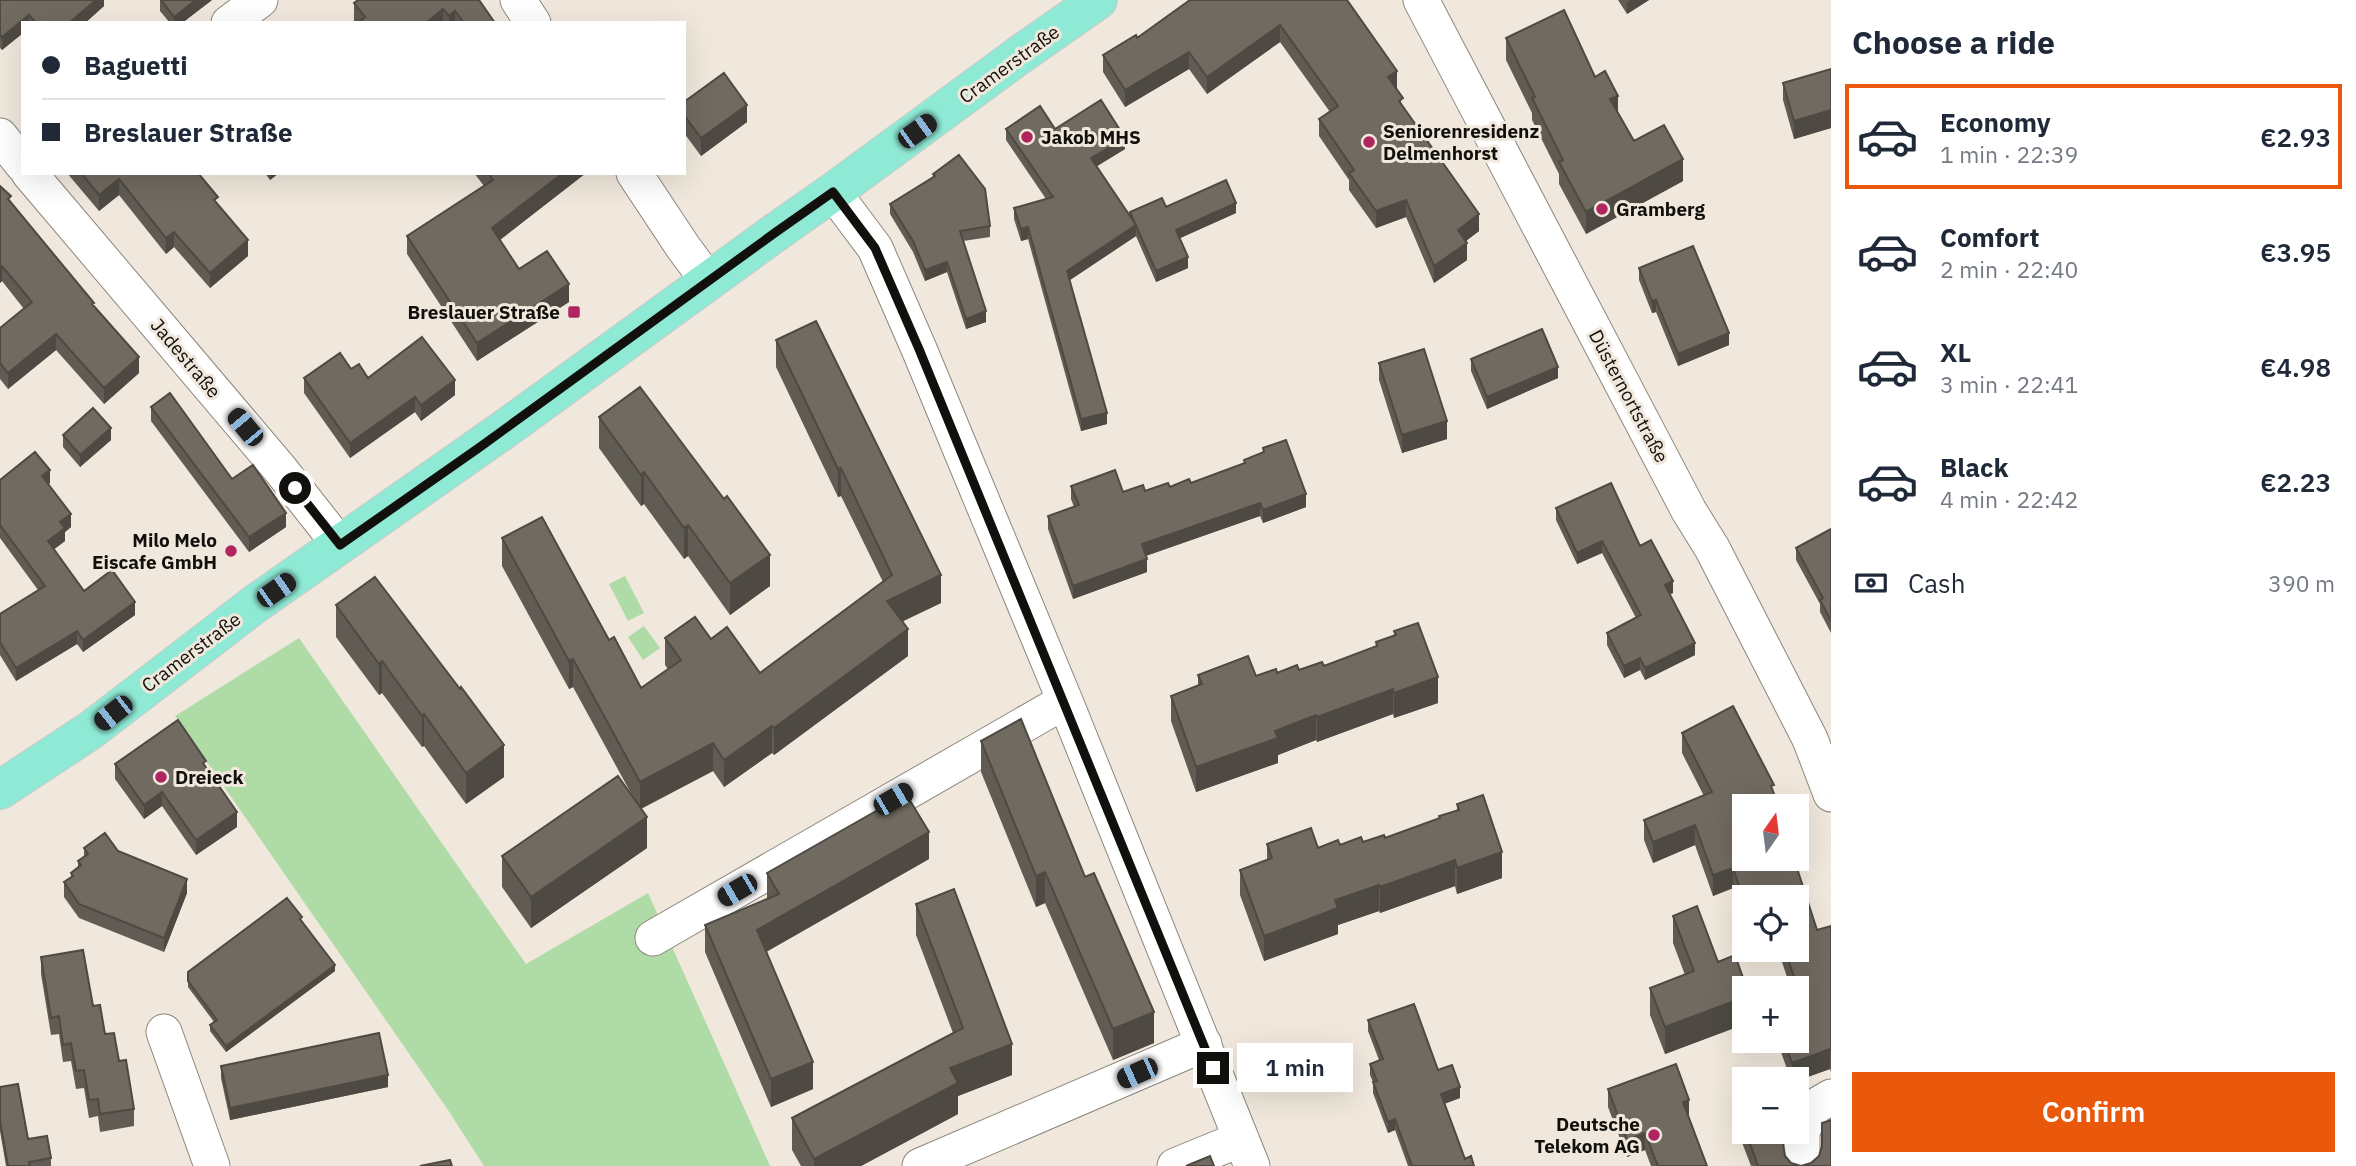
<!DOCTYPE html>
<html lang="en">
<head>
<meta charset="utf-8">
<style>
	body { margin:0; font-family:"IBM Plex Sans",sans-serif; background:#f6f6f7; color:#1f2937; height:100vh; display:flex; flex-direction:column; font-size:26px; white-space:nowrap }
	* { box-sizing:border-box; margin:0 }
	p { font-size:23px; color:#747a83 }
	.icon { flex:none; width:38px; height:38px; fill:none; stroke:currentColor; stroke-width:2; stroke-linecap:round; stroke-linejoin:round }
	.map { position:relative; flex:1; overflow:hidden }
	.drawer { display:flex; flex-direction:column; background:#fff; width:525px }
	.drawer>* { flex:none }
	.top-card { position:absolute; left:21px; top:21px; width:665px; height:154px; border-radius:0px; box-shadow:0 7px 28px #0002; display:grid; align-content:center; height:154px; padding:0 21px; background:#fff }
	.needle { width:46px; rotate:14deg }
	.fabs { position:absolute; left:1732px; top:794px; display:grid; gap:14px }
	.fabs a { display:grid; place-items:center; width:77px; height:77px; border-radius:0px; background:#fff; box-shadow:0 7px 28px #0002; font-size:35px }
	.end { position:absolute; width:32px; height:32px; margin:-16px; border:9px solid #12100c; background:#fff; box-shadow:0 0 0 4px #fff }
	.from { border-radius:50% }
	.bubble { position:absolute; height:49px; border-radius:0px; background:#fff; box-shadow:0 7px 28px #0002; font-size:23px; font-weight:600; line-height:49px; text-align:center }
	.car { position:absolute; width:21px; height:42px; margin:-21px -10px; border-radius:9px; box-shadow:0 0 5px 2px #0007; background:linear-gradient(#222 24%,#8ab4d8 0 40%,#222 0 76%,#8ab4d8 0 86%,#222 0) }
	.top-card b { display:flex; align-items:center; gap:24px; height:66px; font-size:26px }
	.top-card b+b { border-top:2px solid #e0e1e3 }
	.top-card i { width:18px; height:18px; background:#1f2937 }
	ul { padding:0; list-style:none }
	li { display:flex; align-items:center; gap:21px; height:105px; margin:0 14px 10px; padding:0 7px; border:4px solid transparent; border-radius:0px }
	li div { flex:1 }
	li b { display:block; font-size:26px }
	li em { font-style:normal; font-weight:600 }
	li.active { border-color:#ea580c }
	li>.icon { width:63px; height:63px; stroke-width:1.5 }
	h2 { padding:0 21px; font-size:32px; line-height:84px }
	.pay { display:flex; align-items:center; gap:18px; height:77px; padding:0 21px; font-size:26px }
	.pay p { margin-inline-start:auto }
	.cta { display:flex; gap:14px; margin-top:auto; padding:14px 21px }
	.cta a { flex:1; height:80px; border-radius:0px; background:#ea580c; color:#fff; font-size:28px; font-weight:600; line-height:80px; text-align:center }
	main { display:flex; flex:1; min-height:0 }
	.map>svg:first-child { display:block }
	.green { fill:#afdba7 }
	.lines { fill:none; stroke-linecap:round; stroke-linejoin:round }
	.minor-casing { stroke:#8d867c; stroke-width:37 }
	.major-casing { stroke:#cbcaca; stroke-width:40 }
	.minor { stroke:#fff; stroke-width:35 }
	.major { stroke:#8eead4; stroke-width:38 }
	.wall { fill:#605b53 }
	.shaded-wall { fill:#4e4a43 }
	.building { fill:#706a60; stroke:#4e4a43; stroke-width:2 }
	.route { stroke:#12100c; stroke-width:9 }
	.poi-dot { fill:#b0245f; stroke:#f0e8dc; stroke-width:2.5 }
	.labels { text-anchor:middle; stroke-width:6; stroke-linejoin:round; paint-order:stroke }
	.street-label { font-size:19px; fill:#12100c; stroke:#f0e8dc }
	.poi-label { font-size:19px; font-weight:bold; fill:#12100c; stroke:#f0e8dc; text-anchor:start }
</style>
</head>
<body>
<main>
<div class="map">
<svg width="1831" height="1166" viewBox="0 0 1831 1166">
	<rect width="100%" height="100%" fill="#f0e8dc"/>
	<path class="green" d="M625 576 644 613 628 621 609 584Z
		M644 626 660 648 643 660 628 637Z
		M299 638 526 964 648 893 770 1166H484L446 1107 175 716Z"/>
	<g class="lines">
		<defs>
			<path id="minor" d="M518 0 533 23
				M1421 0 1689 511 1712 548 1810 739 1831 794
				M229 23 260 0
				M0 136 23 165
				M29 173 280 469 340 545
				M634 173 683 247 709 282
				M833 192 875 248 919 349 1065 701 1252 1166
				M653 938 1065 701
				M164 1032 212 1166
				M920 1166 1204 1044
				M1175 1166 1241 1139
				M1802 1166V1131L1814 1107 1831 1097"/>
			<path id="major" d="M0 790 91 730 255 604 502 431 776 232 833 192 1018 56 1098 0"/>
		</defs>
		<use href="#minor" class="minor-casing"/>
		<use href="#major" class="major-casing"/>
		<use href="#minor" class="minor"/>
		<use href="#major" class="major"/>
	</g>
	<path class="wall" d="M0 0H104V6L85 23H23V33L2 50 0 48Z
		M160 0H212L182 23H170L160 11Z
		M479 0 495 23H355L354 21V3Z
		M1347 0 1397 88 1396 89 1403 107 1479 231 1466 241 1467 260 1434 283 1406 217 1376 228 1349 190V180L1319 136V119L1330 112 1280 42 1207 94 1189 69 1125 107 1103 72V55L1137 38Z
		M1618 0H1649L1627 14Z
		M1506 38 1595 77 1618 112 1634 141 1683 181 1586 234 1559 184V174L1532 120V113L1506 60Z
		M1831 69V128L1794 139 1783 100V83Z
		M684 102 747 122 701 156 684 133Z
		M1006 129H1055L1125 149 1096 166 1130 216V212L1166 207 1236 213 1180 238 1188 268 1156 282 1136 236 1070 280 1107 424 1081 431 1028 239 1021 241 1014 219V208L1046 199 1006 140Z
		M67 173H198L248 256 210 288 174 247 166 254 119 195 99 211Z
		M265 173H279L270 180Z
		M474 173H586L500 240 519 269 569 302 477 361 407 254V236L484 186Z
		M933 174 990 226V237L963 241 986 322 966 329 947 272 925 281 913 252 890 214V204L933 177Z
		M0 186 11 203 94 306 139 373 104 404 56 350 8 389 0 379V328L24 309 2 281 0 283Z
		M1639 268 1729 345 1678 366 1656 312 1652 313 1639 280Z
		M776 340 941 603 902 621 908 656 774 755 772 753 724 787 713 771 641 809 647 848 531 928 502 887V856L633 797 573 687 569 689 502 566V538L609 640 641 688 668 669 665 665V638L711 639 760 673 883 582 841 496 838 497 776 367Z
		M1471 359 1558 378 1487 409 1471 371Z
		M1379 363 1447 439 1402 453 1379 380Z
		M351 369 368 378 455 395 421 421 415 412 350 458 304 393V378Z
		M151 407 286 527 249 552 151 421Z
		M599 417 770 586 730 615 688 556 684 559 644 504 641 506 599 448Z
		M63 435 111 440 80 467 63 447Z
		M1263 448 1306 507 1263 523 1260 516 1146 556 1147 572 1073 599 1048 529V516L1074 507 1071 499V486L1123 492 1145 491 1191 483 1244 464V460L1263 452Z
		M0 480 50 483 48 484 71 527 65 532V541L54 549 84 591 135 615 83 652 77 644 16 681 0 655V614L38 590 0 538Z
		M1556 508 1640 546 1673 593 1670 594 1695 655 1645 680 1640 670 1624 678 1607 645V633L1636 618 1602 553 1577 564 1556 520Z
		M1831 529V633L1820 612V604L1796 560V548Z
		M336 605 504 777 466 804 424 746 422 747 382 693 379 695 336 637Z
		M1394 631 1438 703 1394 718 1393 714 1317 742 1316 740 1278 755V763L1196 792 1171 721V696L1198 685V675L1256 676 1299 670 1324 666 1376 647V642L1394 636Z
		M1682 733 1745 807 1817 930 1831 926V1072L1830 1069 1797 1080H1791L1777 1041H1797V989H1791L1778 950H1797V898H1745V924L1733 888 1713 896 1695 845 1653 863 1644 840V820L1704 796 1682 753Z
		M981 741 1085 877 1154 1043 1113 1060 1045 903 1036 907 981 772Z
		M115 764 206 767 237 827 196 855 162 806 144 819 115 779Z
		M1457 804 1502 878 1457 894 1455 886 1380 913 1379 911 1338 925V934L1264 961 1240 895V870L1267 860V844L1318 848 1363 842 1385 838 1439 818 1457 810Z
		M84 848 118 851 187 893 164 952 79 918 64 897V882L71 877V873L78 867V861L84 857Z
		M929 859 766 952 813 1089 771 1107 705 952V925L767 899V873Z
		M916 904 1012 1075 958 1096V1114L861 1166H801L792 1150V1118L953 1033 916 935Z
		M1673 916 1718 962 1745 997V1024L1665 1054 1650 1015V988L1685 975 1673 943Z
		M302 921 335 971 226 1052 210 1031V1025L214 1022 188 987V972Z
		M41 957 93 1006 105 1034 119 1061 134 1109V1126L100 1132 98 1116 89 1118 84 1088 76 1089 71 1061 63 1062 59 1034 51 1035 41 974Z
		M1368 1020 1438 1070 1460 1098 1444 1104 1465 1159 1474 1166H1408L1395 1130 1388 1133 1373 1093V1082L1370 1075V1064L1379 1060 1368 1031Z
		M221 1066 388 1087 230 1120 221 1078Z
		M0 1087 28 1139 51 1158V1166H6L0 1131Z
		M1608 1089 1689 1117 1707 1166H1651L1645 1150 1627 1157 1608 1107Z
		M1745 1109V1132H1781L1785 1156 1791 1163 1801 1166 1811 1163 1819 1156 1831 1166H1751L1738 1132V1112Z"/>
	<path class="shaded-wall" d="M96 0H104V6L85 23H69Z
		M196 0H212L182 23H174V17Z
		M1631 0H1649L1627 14V3Z
		M443 9V23H426Z
		M455 11V23H449V16Z
		M29 15V23H23V33L2 50V37Z
		M1280 25V42L1207 94V77Z
		M1189 52V69L1125 107V90Z
		M1397 71V88L1388 95V77Z
		M1618 96V118L1610 99Z
		M747 105V122L701 156V138Z
		M1831 110V128L1794 139V121Z
		M1125 138V149L1091 170V158Z
		M1683 159V181L1586 234V212Z
		M270 173H279L270 180Z
		M563 173H586L492 246V228Z
		M119 179V195L99 211V195Z
		M1406 200V217L1376 228V211Z
		M1236 203V213L1176 240V230Z
		M1479 214V231L1458 247V230Z
		M1136 225V236L1067 282V271Z
		M1028 227V239L1021 241V229Z
		M174 232V247L166 254V238Z
		M248 240V256L210 288V273Z
		M1467 243V260L1434 283V266Z
		M1188 257V268L1156 282V271Z
		M947 262V272L925 281V270Z
		M2 266V281L0 283V267Z
		M569 284V302L477 361V343Z
		M1656 300V312L1652 313V301Z
		M986 311V322L966 329V319Z
		M1729 333V345L1678 366V354Z
		M56 334V350L8 389V373Z
		M139 357V373L104 404V388Z
		M1558 367V378L1487 409V397Z
		M455 380V395L421 421V405Z
		M415 397V412L350 458V443Z
		M1107 413V424L1081 431V419Z
		M1447 421V439L1402 453V435Z
		M111 428V440L80 467V455Z
		M841 468V496L838 497V469Z
		M50 470V483L42 489V476Z
		M644 472V504L641 506V475Z
		M1306 494V507L1263 523V510Z
		M1260 503V516L1142 557V544Z
		M286 513V527L249 552V537Z
		M71 514V527L65 532V541L48 554V541L60 522Z
		M688 525V556L684 559V528Z
		M1602 541V553L1577 564V553Z
		M770 555V586L730 615V583Z
		M1147 559V572L1073 599V586Z
		M941 575V603L887 629V601Z
		M1673 581V593L1665 596V585Z
		M135 602V615L83 652V640Z
		M908 629V656L774 755V728Z
		M77 631V644L16 681V668Z
		M1695 643V655L1645 680V668Z
		M1640 658V670L1624 678V666Z
		M573 659V687L569 689V661Z
		M382 661V693L379 695V664Z
		M1438 677V703L1394 718V693Z
		M1393 689V714L1317 742V717Z
		M424 714V746L422 747V716Z
		M1316 715V740L1278 755V763L1196 792V767L1275 731Z
		M772 726V753L724 787V760Z
		M713 743V771L640 809V782Z
		M504 745V777L466 804V773Z
		M162 792V806L144 819V805Z
		M237 812V827L196 855V840Z
		M647 817V848L531 928V897Z
		M1695 825V845L1653 863V842Z
		M929 832V859L757 957V930Z
		M1502 852V878L1457 894V868Z
		M1455 860V886L1380 913V887Z
		M1733 868V888L1713 896V875Z
		M1045 872V903L1036 907V876Z
		M187 879V893L164 952V938Z
		M1379 885V911L1338 925V934L1264 961V936L1335 900Z
		M1755 950H1768L1755 955Z
		M335 965V971L226 1052V1046Z
		M1745 997V1024L1665 1054V1027Z
		M1154 1012V1043L1113 1060V1029Z
		M1012 1044V1075L958 1096V1114L861 1166H814V1159L950 1068Z
		M1830 1049V1069L1797 1081V1080H1792V1063Z
		M813 1062V1089L771 1107V1079Z
		M388 1075V1087L230 1120V1108Z
		M1460 1087V1098L1441 1105V1094Z
		M1689 1100V1117L1683 1102Z
		M1395 1119V1130L1388 1133V1122Z
		M1645 1133V1150L1627 1157V1140Z"/>
	<path class="building" d="M0 0H96L69 23H36L29 15 2 37 0 35Z
		M161 0H196L174 17Z
		M358 0H479L495 23H464L455 11 449 16 443 9 426 23H358L365 17 354 3Z
		M1190 0H1347L1397 71 1388 77 1403 98 1399 101 1479 214 1458 230 1467 243 1434 266 1406 200 1376 211 1349 173 1354 170 1319 119 1338 106 1280 25 1207 77 1189 52 1125 90 1103 55 1136 35 1137 38Z
		M1564 10 1595 77 1605 71 1618 96 1610 99 1634 141 1664 125 1683 159 1586 212 1559 162 1563 160 1532 98 1535 97 1506 38Z
		M1831 69V110L1794 121 1783 83Z
		M724 73 747 105 701 138 684 115V102Z
		M1101 100 1125 138 1091 158 1136 225 1067 271 1107 413 1081 419 1028 227 1021 229 1014 208 1053 197 1006 129 1040 106 1055 129Z
		M959 155 985 189 990 226 960 231 986 311 966 319 947 262 925 270 913 241 890 204 935 176 933 174Z
		M81 173H198L218 197 214 200 248 240 210 273 174 232 166 238 119 179 99 195Z
		M488 173H563L492 228 519 269 547 251 569 284 477 343 407 236 493 180Z
		M1226 180 1236 203 1176 230 1188 257 1156 271 1130 212 1162 198 1166 207Z
		M0 186 11 196 8 199 94 303 92 304 139 357 104 388 56 334 8 373 0 363V328L32 302 2 266 0 267Z
		M1693 246 1729 333 1678 354 1656 300 1652 301 1639 268Z
		M816 321 941 575 887 601 908 629 774 728 772 726 724 760 713 743 640 782 573 659 569 661 502 538 542 517 609 640 614 637 641 688 681 660 665 638 695 617 711 639 727 627 760 673 892 575 841 468 838 469 776 340Z
		M1542 329 1558 367 1487 397 1471 359Z
		M422 337 455 380 421 405 415 397 350 443 304 378 340 353 351 369 359 364 368 378Z
		M1424 349 1447 421 1402 435 1379 363Z
		M640 387 724 499 727 496 770 555 730 583 688 525 684 528 644 472 641 475 599 417Z
		M170 393 232 479 253 465 286 513 249 537 151 407Z
		M93 408 111 428 80 455 63 435Z
		M1286 440 1306 494 1263 510 1260 503 1142 544 1147 559 1073 586 1048 516 1079 505 1071 486 1115 470 1123 492 1143 485 1145 491 1168 483 1170 487 1189 479 1191 483 1245 463 1244 460 1264 452 1263 448Z
		M35 452 50 470 42 476 71 514 60 522 65 528 48 541 84 591 112 570 135 602 83 640 77 631 16 668 0 642V614L45 586 0 525V480Z
		M1611 483 1640 546 1651 540 1673 581 1665 585 1695 643 1645 668 1640 658 1624 666 1607 633 1641 615 1602 541 1577 553 1556 508Z
		M1831 529V621L1820 600 1823 598 1796 548Z
		M375 577 460 689 461 687 504 745 466 773 424 714 422 716 382 661 379 664 336 605Z
		M1418 623 1438 677 1394 693 1393 689 1317 717 1316 715 1275 731 1278 738 1196 767 1171 696 1202 684 1198 675 1248 656 1256 676 1276 669 1277 673 1297 665 1299 670 1322 662 1324 666 1377 646 1376 642 1396 635 1394 631Z
		M1733 706 1774 785 1771 786 1779 807H1745V859H1794L1817 930 1831 926V1051L1830 1049 1792 1063 1784 1041H1797V1009L1804 1007 1785 950H1797V898H1745V904L1733 868 1713 875 1695 825 1653 842 1644 820 1712 792 1682 733Z
		M1021 719 1085 877 1094 873 1154 1012 1113 1029 1045 872 1036 876 981 741Z
		M178 720 206 761 203 763 237 812 196 840 162 792 144 805 115 764Z
		M618 776 647 817 531 897 502 856Z
		M906 794 929 832 757 930 813 1062 771 1079 705 925 779 894 767 873Z
		M1483 795 1502 852 1457 868 1455 860 1380 887 1379 885 1335 900 1338 908 1264 936 1240 870 1272 858 1267 844 1311 828 1318 848 1338 840 1340 845 1361 837 1363 842 1384 835 1385 838 1440 818 1439 816 1459 810 1457 804Z
		M105 833 118 851 187 879 164 938 79 904 64 882 73 876 71 873 81 865 78 861 88 854 84 848Z
		M954 889 1012 1044 950 1068 958 1083 814 1159 792 1118 963 1028 916 904Z
		M287 898 302 917 300 919 335 965 226 1046 210 1025 217 1020 188 981V972Z
		M1697 906 1718 962 1735 955 1747 989H1745V997L1665 1027 1650 988 1694 971 1673 916Z
		M83 950 93 1006 100 1005 105 1034 114 1033 119 1061 126 1060 134 1109 100 1114 98 1099 89 1100 84 1070 76 1071 71 1043 63 1045 59 1016 51 1018 41 957Z
		M1414 1004 1438 1070 1452 1065 1460 1087 1441 1094 1465 1159 1471 1156 1474 1166H1412L1395 1119 1388 1122 1373 1082 1377 1081 1370 1064 1383 1059 1368 1020Z
		M379 1033 388 1075 230 1108 221 1066Z
		M1676 1064 1689 1100 1683 1102 1707 1166H1658L1645 1133 1627 1140 1608 1089Z
		M18 1084 28 1139 47 1136 51 1158 29 1162 30 1166H8L0 1121V1087Z
		M1745 1109V1129L1738 1112Z
		M1831 1120V1166H1758L1746 1132H1781L1785 1156 1791 1163 1801 1166 1811 1163 1819 1156 1822 1146V1123Z
		M1210 1156 1214 1166H1186Z
		M450 1160 452 1166H420Z"/>
	<g class="lines">
		<path class="route" d="M295 488 340 545 480 447 776 232 833 192 875 248 919 349 1213 1068"/>
	</g>
	<g class="poi-dot">
		<circle cx="1027" cy="137" r="7"/>
		<circle cx="1369" cy="142" r="7"/>
		<circle cx="1602" cy="209" r="7"/>
		<rect x="567" y="305" width="14" height="14" rx="3.5"/>
		<circle cx="231" cy="551" r="7"/>
		<circle cx="161" cy="777" r="7"/>
		<circle cx="1654" cy="1135" r="7"/>
	</g>
	<g class="labels">
		<g class="street-label">
			<text transform="translate(1009 64) rotate(-36)" y="7">Cramerstraße</text>
			<text transform="translate(186 358) rotate(50)" y="7">Jadestraße</text>
			<text transform="translate(1629 396) rotate(62)" y="7">Düsternortstraße</text>
			<text transform="translate(191 652) rotate(-37)" y="7">Cramerstraße</text>
		</g>
		<g class="poi-label">
			<text x="1383" y="138">Seniorenresidenz<tspan x="1383" dy="22">Delmenhorst</tspan></text>
			<text x="1041" y="144">Jakob MHS</text>
			<text x="1616" y="216">Gramberg</text>
			<text x="560" y="319" text-anchor="end">Breslauer Straße</text>
			<text x="217" y="547" text-anchor="end">Milo Melo<tspan x="217" dy="22">Eiscafe GmbH</tspan></text>
			<text x="175" y="784">Dreieck</text>
			<text x="1640" y="1131" text-anchor="end">Deutsche<tspan x="1640" dy="22">Telekom AG</tspan></text>
		</g>
	</g>
</svg>
<div class="fabs">
<a><svg class="needle" viewBox="-14 -14 28 28"><path d="M0-13l5 13h-10z" fill="#e53935"/><path d="M0 13l5-13h-10z" fill="#747a83"/></svg></a>
<a><svg class="icon" aria-label="locate" viewBox="0 0 24 24"><circle cx="12" cy="12" r="6"/><path d="M12 2v4M12 18v4M2 12h4M18 12h4"/></svg></a>
<a>+</a>
<a>−</a>
</div>
<i class="end from" style="left:295px;top:488px"></i>
<i class="end" style="left:1213px;top:1068px"></i>
<div class="bubble" style="left:1237px;top:1043px;width:116px">1 min</div>
<i class="car" style="left:917px;top:131px;rotate:54deg"></i>
<i class="car" style="left:245px;top:427px;rotate:320deg"></i>
<i class="car" style="left:276px;top:590px;rotate:55deg"></i>
<i class="car" style="left:113px;top:713px;rotate:232deg"></i>
<i class="car" style="left:893px;top:799px;rotate:60deg"></i>
<i class="car" style="left:737px;top:890px;rotate:240deg"></i>
<i class="car" style="left:1137px;top:1073px;rotate:246deg"></i>
<div class="top-card">
<b><i class="from"></i>Baguetti</b>
<b><i></i>Breslauer Straße</b>
</div>
</div>
<section class="drawer">
<h2>Choose a ride</h2>
<ul>
<li class="active"><svg class="icon" aria-label="car" viewBox="0 0 24 24"><path d="M5 17H2v-5l4-1 3-4h7l3 4 3 1v5h-3M9 17h6M6 11h13"/><circle cx="7" cy="17" r="2"/><circle cx="17" cy="17" r="2"/></svg><div><b>Economy</b><p>1 min · 22:39</p></div><em>€2.93</em></li>
<li><svg class="icon" aria-label="car" viewBox="0 0 24 24"><path d="M5 17H2v-5l4-1 3-4h7l3 4 3 1v5h-3M9 17h6M6 11h13"/><circle cx="7" cy="17" r="2"/><circle cx="17" cy="17" r="2"/></svg><div><b>Comfort</b><p>2 min · 22:40</p></div><em>€3.95</em></li>
<li><svg class="icon" aria-label="car" viewBox="0 0 24 24"><path d="M5 17H2v-5l4-1 3-4h7l3 4 3 1v5h-3M9 17h6M6 11h13"/><circle cx="7" cy="17" r="2"/><circle cx="17" cy="17" r="2"/></svg><div><b>XL</b><p>3 min · 22:41</p></div><em>€4.98</em></li>
<li><svg class="icon" aria-label="car" viewBox="0 0 24 24"><path d="M5 17H2v-5l4-1 3-4h7l3 4 3 1v5h-3M9 17h6M6 11h13"/><circle cx="7" cy="17" r="2"/><circle cx="17" cy="17" r="2"/></svg><div><b>Black</b><p>4 min · 22:42</p></div><em>€2.23</em></li>
</ul>
<div class="pay"><svg class="icon" aria-label="cash" viewBox="0 0 24 24"><path d="M3 7h18v10H3z"/><circle cx="12" cy="12" r="2"/></svg>Cash<p>390 m</p></div>
<div class="cta"><a>Confirm</a></div>
</section>
</main>
</body>
</html>
